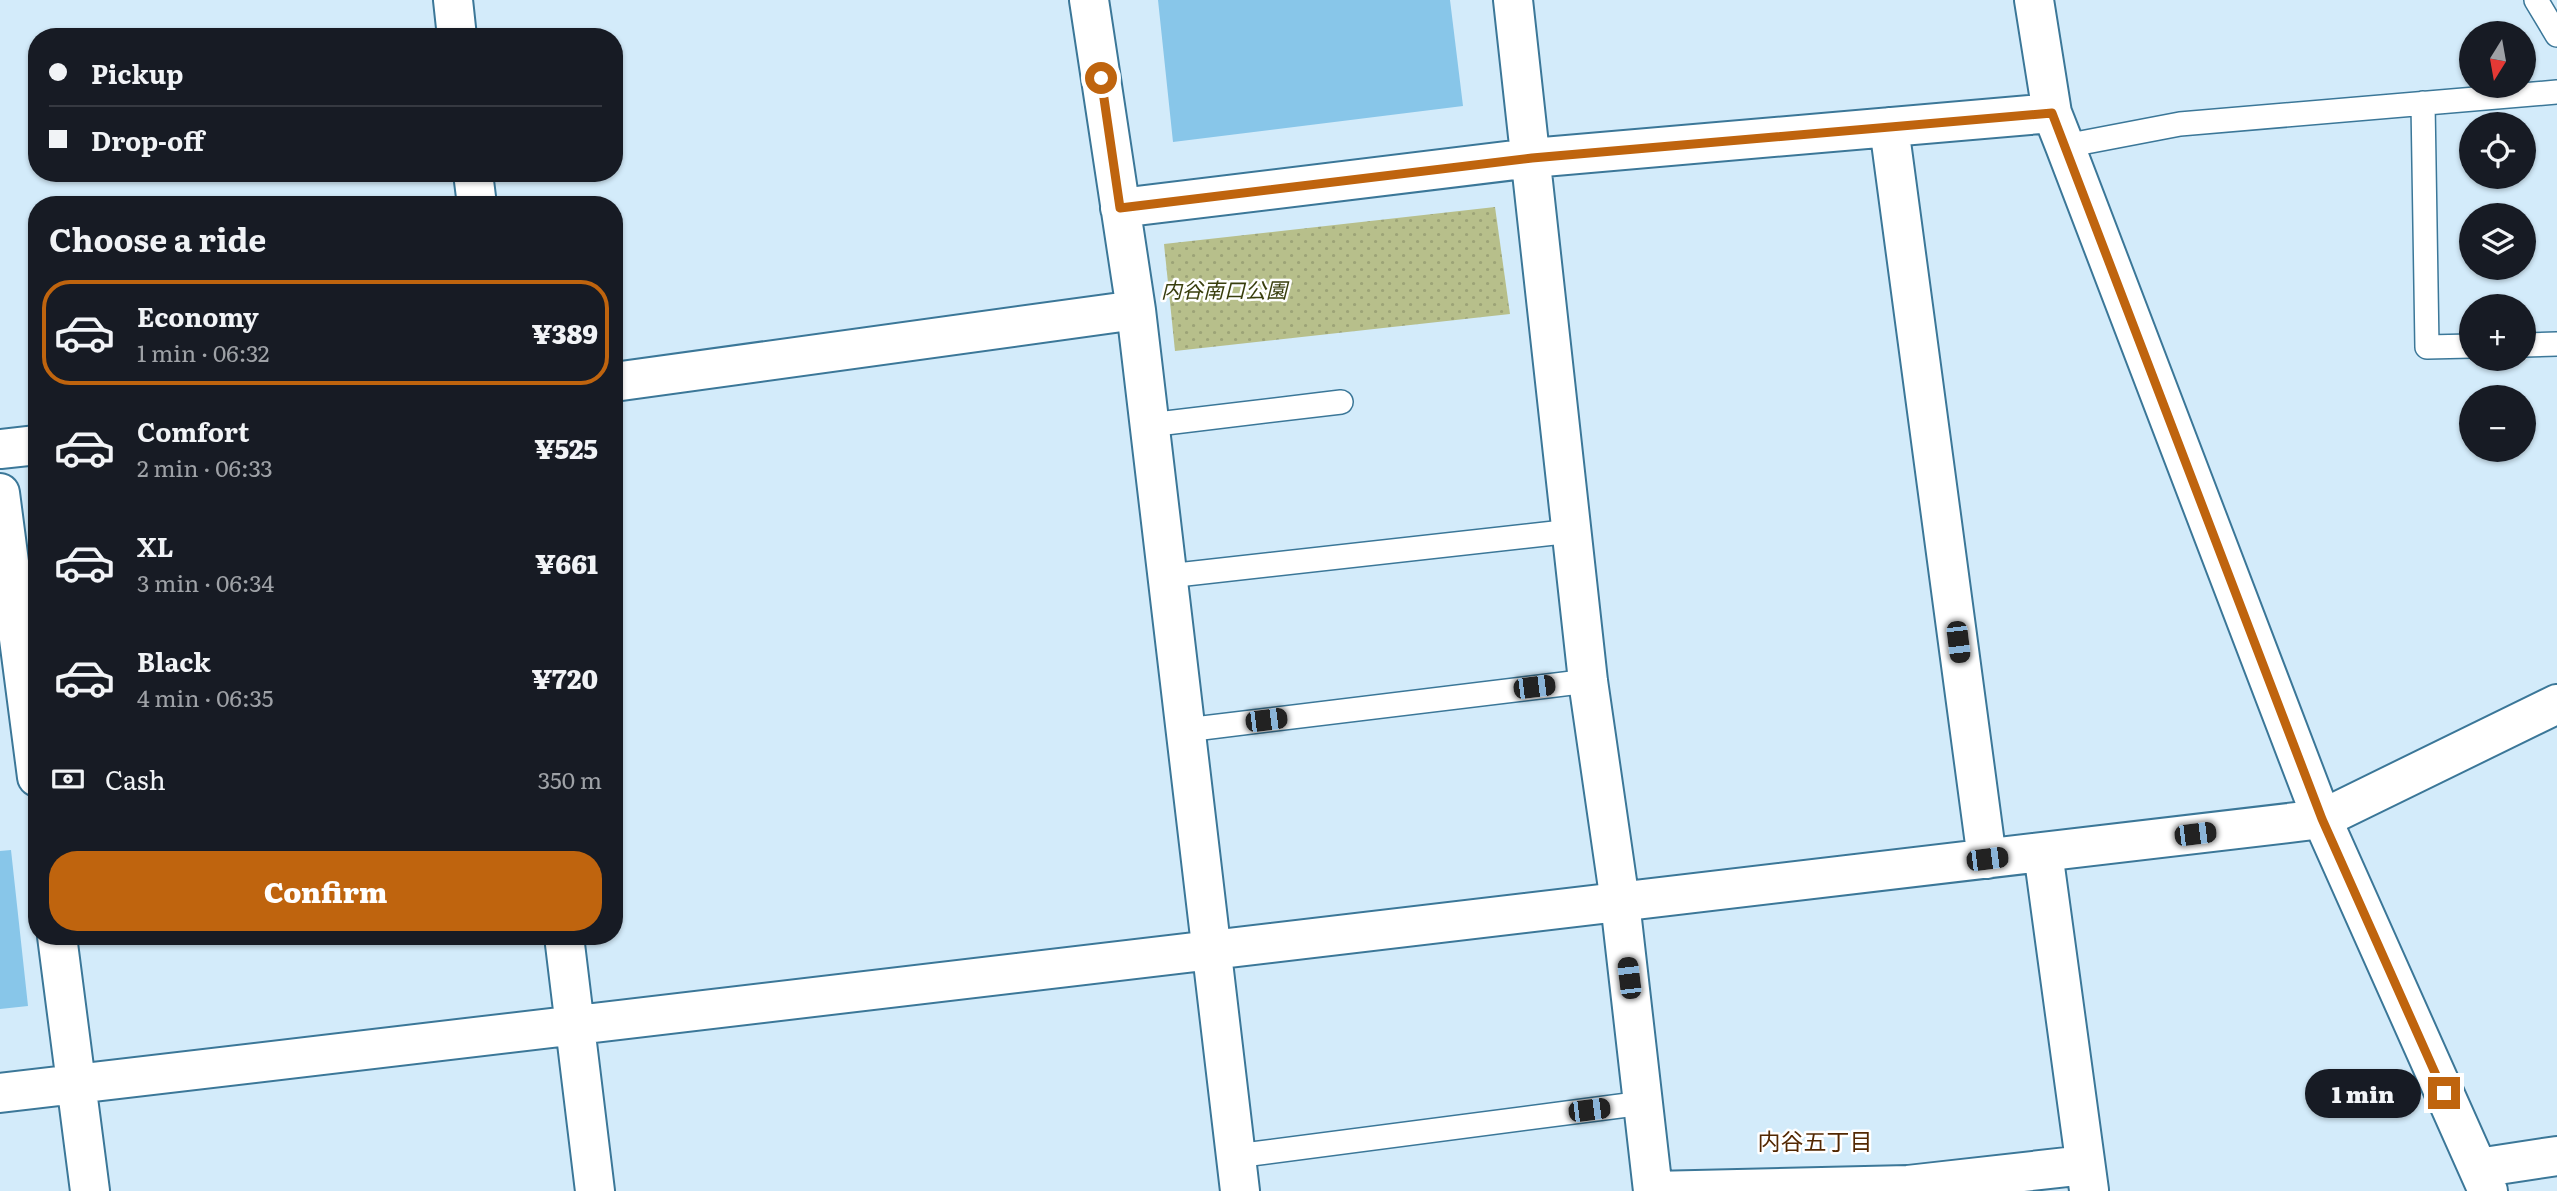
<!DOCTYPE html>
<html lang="en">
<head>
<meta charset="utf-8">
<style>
	body { margin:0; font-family:Literata,"Noto Sans JP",serif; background:#242831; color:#f1f3f6; height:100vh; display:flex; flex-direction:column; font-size:26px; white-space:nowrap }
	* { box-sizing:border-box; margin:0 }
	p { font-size:23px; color:#9ea1a6 }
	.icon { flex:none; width:38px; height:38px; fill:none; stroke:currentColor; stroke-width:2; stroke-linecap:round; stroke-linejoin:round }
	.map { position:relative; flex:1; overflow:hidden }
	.sheet { position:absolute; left:28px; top:196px; width:595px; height:749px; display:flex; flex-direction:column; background:#171b24; border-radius:28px; box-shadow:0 2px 5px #0004 }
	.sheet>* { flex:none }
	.guide { position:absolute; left:28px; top:28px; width:595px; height:154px; border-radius:28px; box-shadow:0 2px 5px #0004; display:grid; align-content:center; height:154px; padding:0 21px; background:#171b24 }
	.needle { width:46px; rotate:191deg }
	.controls { position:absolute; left:2459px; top:21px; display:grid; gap:14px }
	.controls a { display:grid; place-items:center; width:77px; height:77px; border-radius:50%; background:#171b24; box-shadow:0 2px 5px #0004; font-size:35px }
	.end { position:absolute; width:32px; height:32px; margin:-16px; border:9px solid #bf640e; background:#fff; box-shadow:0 0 0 4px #fff }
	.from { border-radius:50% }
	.bubble { position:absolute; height:49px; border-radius:24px; background:#171b24; box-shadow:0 2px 5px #0004; font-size:23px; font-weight:800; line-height:49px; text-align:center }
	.car { position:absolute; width:21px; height:42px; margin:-21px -10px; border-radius:9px; box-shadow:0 0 5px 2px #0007; background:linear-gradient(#222 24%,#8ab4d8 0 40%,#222 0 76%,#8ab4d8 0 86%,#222 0) }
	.guide b { display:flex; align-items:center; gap:24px; height:66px; font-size:26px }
	.guide b+b { border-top:2px solid #363941 }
	.guide i { width:18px; height:18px; background:#f1f3f6 }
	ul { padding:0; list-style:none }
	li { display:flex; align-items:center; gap:21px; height:105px; margin:0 14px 10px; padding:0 7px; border:4px solid transparent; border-radius:28px }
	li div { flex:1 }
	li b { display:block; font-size:26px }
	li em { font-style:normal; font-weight:800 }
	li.on { border-color:#bf640e }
	li>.icon { width:63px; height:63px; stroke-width:1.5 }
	h2 { padding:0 21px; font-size:32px; line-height:84px }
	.pay { display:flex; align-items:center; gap:18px; height:77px; padding:0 21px; font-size:26px }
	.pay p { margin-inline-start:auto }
	.button { display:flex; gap:14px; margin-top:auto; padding:14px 21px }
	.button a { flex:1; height:80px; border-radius:28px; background:#bf640e; color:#fff; font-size:28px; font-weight:800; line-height:80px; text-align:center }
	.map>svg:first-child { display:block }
	.grass { fill:url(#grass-dots) }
	.building { fill:#88c6e9 }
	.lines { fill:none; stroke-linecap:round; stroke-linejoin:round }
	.lane-casing { stroke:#3b7798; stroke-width:26 }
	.street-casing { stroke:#3b7798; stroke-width:42 }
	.lane { stroke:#fff; stroke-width:23 }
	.street { stroke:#fff; stroke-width:38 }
	.route { stroke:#bf640e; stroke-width:9 }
	.labels { text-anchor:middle; stroke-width:5; stroke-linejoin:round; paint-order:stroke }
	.park-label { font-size:21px; font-style:italic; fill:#393e0d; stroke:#fff }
	.neighbourhood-label { font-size:23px; fill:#522701; stroke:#fff }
</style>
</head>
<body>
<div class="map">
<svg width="2557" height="1191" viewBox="0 0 2557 1191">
	<defs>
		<pattern id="grass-dots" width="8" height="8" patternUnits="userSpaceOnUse" patternTransform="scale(1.75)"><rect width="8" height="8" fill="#b7bf8b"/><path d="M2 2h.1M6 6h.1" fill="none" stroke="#9ca377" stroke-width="1.8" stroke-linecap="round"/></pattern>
	</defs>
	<rect width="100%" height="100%" fill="#d3ebfa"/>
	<path class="grass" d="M1495 207 1510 314 1175 351 1164 244Z"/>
	<path class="building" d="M1158 0H1450L1463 106 1173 142Z
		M11 850 28 1006 0 1009V851Z"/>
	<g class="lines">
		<defs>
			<path id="lane" d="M2536 0 2557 35
				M2423 103 2427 347 2471 346
				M2065 146 2180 124 2557 92
				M2524 345 2557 344
				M1149 425 1341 402
				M1168 576 1572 531
				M1186 730 1588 681
				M1236 1156 1643 1103"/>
			<path id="street" d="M453 0 457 37
				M1089 0 1136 310 1240 1191
				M1513 0 1588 681 1620 902 1653 1191
				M2034 0 2052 113 2065 146 2322 819 2488 1191
				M1889 127 1987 859
				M473 173 477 205
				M1120 208 1532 158 2052 113
				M614 382 1136 310
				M0 449 37 445
				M0 493 37 777
				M2043 852 2089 1190
				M57 936 90 1191
				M564 936 595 1191
				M0 1093 2322 819 2557 704
				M2478 1168 2557 1156
				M1653 1191 1908 1185 2085 1165"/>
		</defs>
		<use href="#lane" class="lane-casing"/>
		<use href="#street" class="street-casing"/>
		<use href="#lane" class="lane"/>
		<use href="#street" class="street"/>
	</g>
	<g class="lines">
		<path class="route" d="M1101 78 1120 208 1532 158 2052 113 2322 819 2444 1093"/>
	</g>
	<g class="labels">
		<g class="park-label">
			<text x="1224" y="298">内谷南口公園</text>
		</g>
		<g class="neighbourhood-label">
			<text x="1815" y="1150">内谷五丁目</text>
		</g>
	</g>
</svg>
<div class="controls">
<a><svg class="needle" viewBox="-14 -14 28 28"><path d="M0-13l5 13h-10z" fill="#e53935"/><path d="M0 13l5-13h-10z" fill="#9ea1a6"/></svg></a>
<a><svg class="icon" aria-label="locate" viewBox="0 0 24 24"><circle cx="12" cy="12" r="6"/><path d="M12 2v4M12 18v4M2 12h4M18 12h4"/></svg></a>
<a><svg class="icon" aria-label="layers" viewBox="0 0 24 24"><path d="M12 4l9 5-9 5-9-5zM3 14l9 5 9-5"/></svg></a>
<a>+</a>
<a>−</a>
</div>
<i class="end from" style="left:1101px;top:78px"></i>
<i class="end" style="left:2444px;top:1093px"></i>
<div class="bubble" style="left:2305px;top:1069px;width:116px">1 min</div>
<i class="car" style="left:1958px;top:642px;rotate:173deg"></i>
<i class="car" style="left:1534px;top:687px;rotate:83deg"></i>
<i class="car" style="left:1266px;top:720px;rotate:83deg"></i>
<i class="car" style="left:2195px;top:834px;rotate:83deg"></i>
<i class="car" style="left:1987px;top:859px;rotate:83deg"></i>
<i class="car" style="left:1629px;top:978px;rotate:353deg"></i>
<i class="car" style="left:1589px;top:1110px;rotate:83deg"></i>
<div class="guide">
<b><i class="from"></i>Pickup</b>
<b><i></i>Drop-off</b>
</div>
<section class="sheet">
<h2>Choose a ride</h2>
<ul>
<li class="on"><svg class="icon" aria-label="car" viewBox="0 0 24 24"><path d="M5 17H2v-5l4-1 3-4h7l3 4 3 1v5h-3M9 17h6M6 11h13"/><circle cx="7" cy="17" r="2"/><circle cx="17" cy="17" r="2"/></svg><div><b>Economy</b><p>1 min · 06:32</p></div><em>¥389</em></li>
<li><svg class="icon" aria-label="car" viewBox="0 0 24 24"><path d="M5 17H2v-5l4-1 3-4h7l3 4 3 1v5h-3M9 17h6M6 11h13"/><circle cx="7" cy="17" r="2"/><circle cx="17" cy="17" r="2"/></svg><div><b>Comfort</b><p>2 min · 06:33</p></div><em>¥525</em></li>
<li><svg class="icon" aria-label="car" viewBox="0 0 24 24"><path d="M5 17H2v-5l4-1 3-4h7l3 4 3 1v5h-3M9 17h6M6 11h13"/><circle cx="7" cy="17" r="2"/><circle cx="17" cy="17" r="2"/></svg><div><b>XL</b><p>3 min · 06:34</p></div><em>¥661</em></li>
<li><svg class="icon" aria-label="car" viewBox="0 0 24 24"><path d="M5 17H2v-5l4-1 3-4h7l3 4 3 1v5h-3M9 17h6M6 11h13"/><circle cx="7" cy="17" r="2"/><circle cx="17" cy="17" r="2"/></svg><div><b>Black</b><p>4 min · 06:35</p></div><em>¥720</em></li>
</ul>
<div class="pay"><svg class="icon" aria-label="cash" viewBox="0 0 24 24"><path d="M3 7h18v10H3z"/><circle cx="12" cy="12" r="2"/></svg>Cash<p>350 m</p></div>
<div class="button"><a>Confirm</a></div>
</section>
</div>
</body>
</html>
